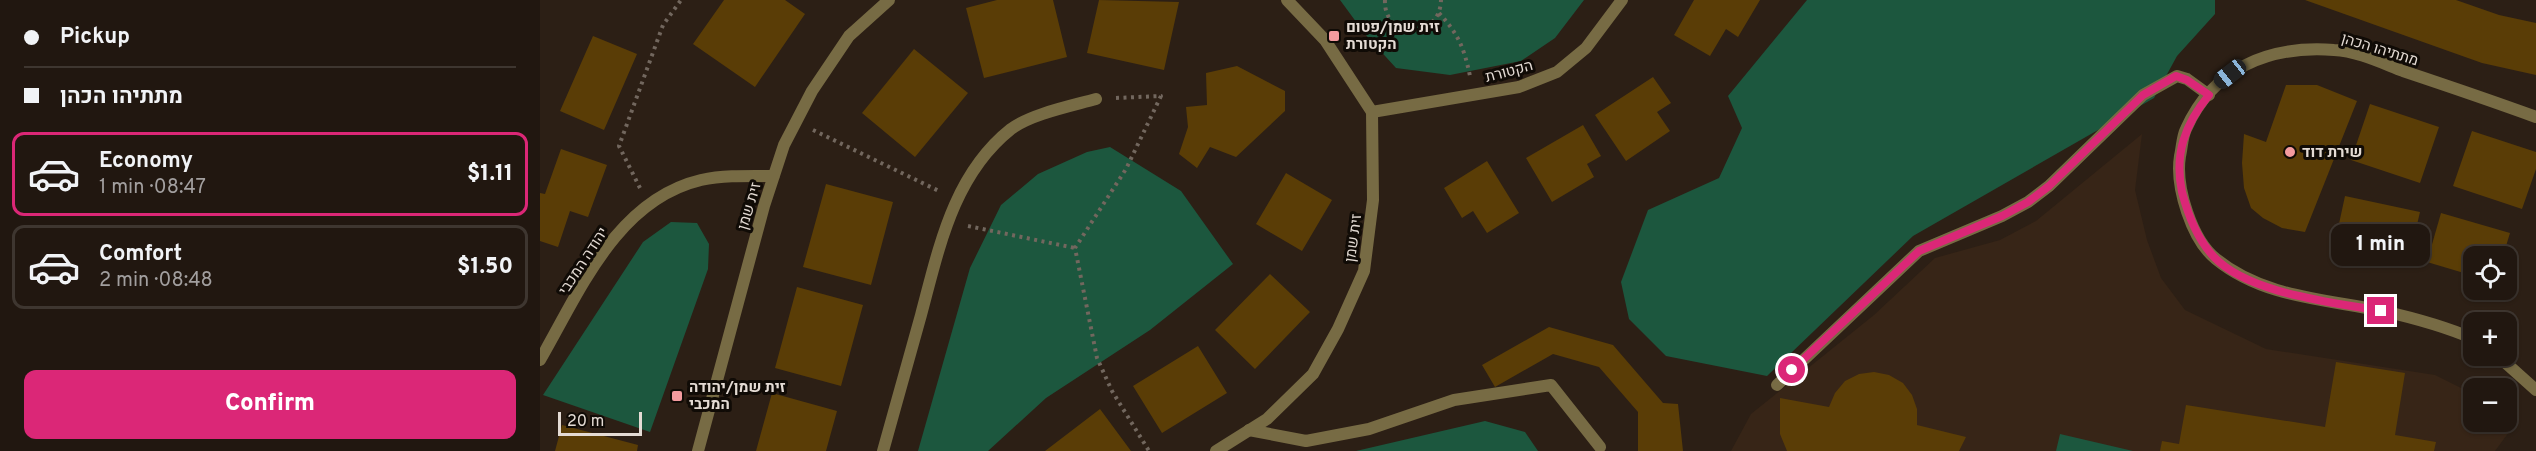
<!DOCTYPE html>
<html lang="en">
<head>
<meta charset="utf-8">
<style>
	body { margin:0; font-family:Overpass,Heebo,sans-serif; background:#2d241e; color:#f1f3f6; height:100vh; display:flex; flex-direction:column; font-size:22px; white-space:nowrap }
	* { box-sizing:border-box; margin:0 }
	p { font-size:20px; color:#a29f9f }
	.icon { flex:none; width:33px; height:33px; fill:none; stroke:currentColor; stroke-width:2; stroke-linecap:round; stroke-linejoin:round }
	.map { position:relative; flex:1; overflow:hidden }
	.side { display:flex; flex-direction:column; background:#211710; width:540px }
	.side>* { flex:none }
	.guide { display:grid; align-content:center; height:132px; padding:0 24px; background:#211710 }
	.tools { position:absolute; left:1923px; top:246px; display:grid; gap:12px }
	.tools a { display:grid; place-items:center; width:54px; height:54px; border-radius:12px; background:#211710; box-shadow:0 2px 4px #0004,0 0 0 2px #3e3630; font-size:30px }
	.scale { position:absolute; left:18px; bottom:15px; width:84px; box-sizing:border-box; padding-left:6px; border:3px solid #e4dbd4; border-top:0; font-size:16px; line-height:21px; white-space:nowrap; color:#e4dbd4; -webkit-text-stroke:4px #100b06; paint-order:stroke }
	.end { position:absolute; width:27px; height:27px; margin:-14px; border:8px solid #db2777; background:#fff; box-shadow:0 0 0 3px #fff }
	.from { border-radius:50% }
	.bubble { position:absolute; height:42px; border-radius:12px; background:#211710; box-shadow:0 2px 4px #0004,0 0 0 2px #3e3630; font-size:20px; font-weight:800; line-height:42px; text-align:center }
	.car { position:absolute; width:18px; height:36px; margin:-18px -9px; border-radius:8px; box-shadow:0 0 4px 2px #0007; background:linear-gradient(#222 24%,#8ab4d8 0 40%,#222 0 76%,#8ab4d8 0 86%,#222 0) }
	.guide b { display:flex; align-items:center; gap:21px; height:57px; font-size:22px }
	.guide b+b { border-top:2px solid #3e3630 }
	.guide i { width:15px; height:15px; background:#f1f3f6 }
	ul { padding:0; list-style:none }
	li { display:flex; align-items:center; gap:18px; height:84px; margin:0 12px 9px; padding:0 12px; border:3px solid #3e3630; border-radius:12px }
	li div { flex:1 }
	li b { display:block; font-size:22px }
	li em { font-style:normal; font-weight:800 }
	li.current { border-color:#db2777 }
	li>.icon { width:54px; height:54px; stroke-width:1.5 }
	.button { display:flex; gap:12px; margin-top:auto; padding:12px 24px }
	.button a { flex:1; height:69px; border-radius:12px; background:#db2777; color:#fff; font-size:24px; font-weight:800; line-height:69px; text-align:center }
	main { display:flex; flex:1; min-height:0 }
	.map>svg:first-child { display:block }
	.built { fill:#372517 }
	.green { fill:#1c573e }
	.building { fill:#5a3d06 }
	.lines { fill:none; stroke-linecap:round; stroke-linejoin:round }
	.path { stroke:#72675e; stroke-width:4; stroke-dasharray:3 4.5; stroke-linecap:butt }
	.lane { stroke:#776b44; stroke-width:12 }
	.street { stroke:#776b44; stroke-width:12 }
	.route { stroke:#db2777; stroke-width:8 }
	.poi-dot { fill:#f49b9f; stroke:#100b06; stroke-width:2 }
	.labels { text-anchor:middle; stroke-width:6; stroke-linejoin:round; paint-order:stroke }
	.poi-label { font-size:15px; font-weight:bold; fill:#e4dbd4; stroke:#100b06; text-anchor:start }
	.street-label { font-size:15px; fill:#e4dbd4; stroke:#100b06 }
</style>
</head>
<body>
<main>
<section class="side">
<div class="guide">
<b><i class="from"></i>Pickup</b>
<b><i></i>מתתיהו הכהן</b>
</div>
<ul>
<li class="current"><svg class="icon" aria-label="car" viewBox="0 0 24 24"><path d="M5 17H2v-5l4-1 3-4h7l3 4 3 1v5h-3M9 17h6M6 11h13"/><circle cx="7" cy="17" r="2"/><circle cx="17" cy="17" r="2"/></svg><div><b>Economy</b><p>1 min · 08:47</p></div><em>$1.11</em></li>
<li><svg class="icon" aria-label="car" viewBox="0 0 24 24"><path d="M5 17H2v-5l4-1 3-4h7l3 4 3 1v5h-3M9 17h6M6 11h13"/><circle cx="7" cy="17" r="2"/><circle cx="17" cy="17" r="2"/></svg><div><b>Comfort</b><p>2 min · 08:48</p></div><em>$1.50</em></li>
</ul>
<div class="button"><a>Confirm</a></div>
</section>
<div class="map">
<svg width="1996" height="451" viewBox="0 0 1996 451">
	<rect width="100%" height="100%" fill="#2c1f15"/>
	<path class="built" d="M1602 134 1595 190 1607 240 1621 278 1645 310 1726 349 1895 375 1933 394 1934 422H1960L1969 432 1955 451H1191L1211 414 1334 315 1395 258 1460 240 1496 221Z"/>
	<path class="green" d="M800 0H1044L1015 38 981 61 910 75 856 68 825 34Z
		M1267 0H1675V14L1637 56 1614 98 1373 236 1227 376 1126 356 1089 319 1081 282 1108 210 1179 178 1202 128 1188 96Z
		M570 147 641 191 693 264 610 330 506 398 448 451H378L430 268 461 205 498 174 547 152Z
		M131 222 157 223 169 244 168 269 110 432 3 395 103 242Z
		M945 421 985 432 998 451H816Z
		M1520 434 1593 451H1516Z"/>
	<path class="building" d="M184 0H245L265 14 215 87 153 44Z
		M457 0H513L527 57 444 78 426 8Z
		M559 0 639 2 624 70 547 53Z
		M1154 0H1220L1198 37 1186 29 1170 56 1134 35Z
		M1765 0H1916L1959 15 1996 23V75L1942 63Z
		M53 36 97 54 64 130 20 111Z
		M374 49 428 93 375 157 322 113Z
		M697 66 745 91V111L696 157 670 147 657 168 639 154 648 127 646 107 667 105 666 73Z
		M1113 77 1131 103 1117 112 1130 131 1086 161 1055 115Z
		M1746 85H1777L1817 101 1765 232 1742 228 1723 218 1711 208 1704 188 1702 163 1704 134 1726 142Z
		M1830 104 1899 127 1880 183 1811 160Z
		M1043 125 1061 156 1047 164 1054 177 1012 202 986 158Z
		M1932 131 1996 152V169L1982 209 1913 186Z
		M21 149 67 165 48 217 30 211 18 247 0 241V193L5 194Z
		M947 161 979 213 947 233 933 211 922 218 904 188Z
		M746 173 792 200 762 251 716 224Z
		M286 184 353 202 331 285 263 267Z
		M1805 196 1880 212 1868 263 1794 247Z
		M1901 213 1970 233 1963 256H1934V276L1887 262Z
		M730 274 770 312 715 369 675 330Z
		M257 287 323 305 301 386 235 368Z
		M1009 327 1073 345 1123 403 1138 404 1143 451H1098V412L1059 367 1013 354 955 387 942 365Z
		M658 346 687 393 622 433 593 386Z
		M1796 362 1865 373 1855 435 1896 442 1894 451H1620L1622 441 1639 444 1646 405 1785 427Z
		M1334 372 1349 375 1363 383 1372 395 1377 409V425L1426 437 1419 451H1247L1240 434V398L1289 407 1295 393 1305 381 1319 374Z
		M232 393 297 411 286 451H216Z
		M560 409 591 451H505Z
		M22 425 98 445 97 451H15Z"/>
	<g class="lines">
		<path class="path" d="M845 0C843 39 900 41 901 0
			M899 13C919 35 924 48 930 76
			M576 98 621 96 586 169 535 248 557 358 572 391 609 451
			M273 130 401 192
			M100 188 79 146 123 25 141 0
			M428 226 535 248"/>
		<path class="lane" d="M1237 385 1379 251 1462 216 1488 202 1509 186 1603 95 1637 76 1647 79 1669 95
			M709 430 766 441 829 429 914 400 1011 385 1060 447"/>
		<path class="street" d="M832 112 979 87 1017 72 1046 48 1082 0
			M1934 339C1904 326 1874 318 1843 311 1786 299 1724 298 1676 259 1652 240 1635 187 1640 156 1642 148 1642 137 1646 129 1673 68 1730 45 1794 50 1817 51 1842 63 1863 71 1908 86 1952 101 1996 117
			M1958 356 1996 390
			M0 360C39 293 76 200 161 180 185 175 209 176 234 176
			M158 451 224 206 244 145 272 91 309 36 349 0
			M343 451C356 406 368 360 381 315 399 248 413 175 471 129 491 114 531 106 556 99
			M676 451 727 419 773 374 798 329 824 271 833 200 832 112 785 40 747 0"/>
	</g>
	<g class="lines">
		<path class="route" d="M1252 370 1379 251 1462 216 1488 202 1509 186 1603 95 1636 76 1647 80 1669 95C1645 124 1634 154 1642 192 1648 215 1657 239 1674 257 1709 294 1793 302 1841 311"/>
	</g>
	<g class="poi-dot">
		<rect x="788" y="30" width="12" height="12" rx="3"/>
		<circle cx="1750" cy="152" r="6"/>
		<rect x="131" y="390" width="12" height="12" rx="3"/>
	</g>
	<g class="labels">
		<g class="poi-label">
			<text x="806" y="32">זית שמן/פטום<tspan x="806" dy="17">הקטורת</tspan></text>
			<text x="1762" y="157">שירת דוד</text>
			<text x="149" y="392">זית שמן/יהודה<tspan x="149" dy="17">המכבי</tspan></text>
		</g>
		<g class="street-label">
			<text transform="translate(1840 49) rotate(17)" y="5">מתתיהו הכהן</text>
			<text transform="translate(969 71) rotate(-15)" y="5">הקטורת</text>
			<text transform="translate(209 206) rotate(-73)" y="5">זית שמן</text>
			<text transform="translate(813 238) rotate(-82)" y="5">זית שמן</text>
			<text transform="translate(43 261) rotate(-57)" y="5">יהודה המכבי</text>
		</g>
	</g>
</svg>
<div class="tools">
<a><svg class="icon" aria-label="locate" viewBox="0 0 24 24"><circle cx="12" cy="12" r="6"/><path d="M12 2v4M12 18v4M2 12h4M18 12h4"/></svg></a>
<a>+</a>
<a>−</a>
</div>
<div class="scale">20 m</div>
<i class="end from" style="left:1252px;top:370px"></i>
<i class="end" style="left:1841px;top:311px"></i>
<div class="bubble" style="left:1791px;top:224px;width:99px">1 min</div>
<i class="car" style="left:1690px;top:74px;rotate:232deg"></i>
</div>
</main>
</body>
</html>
